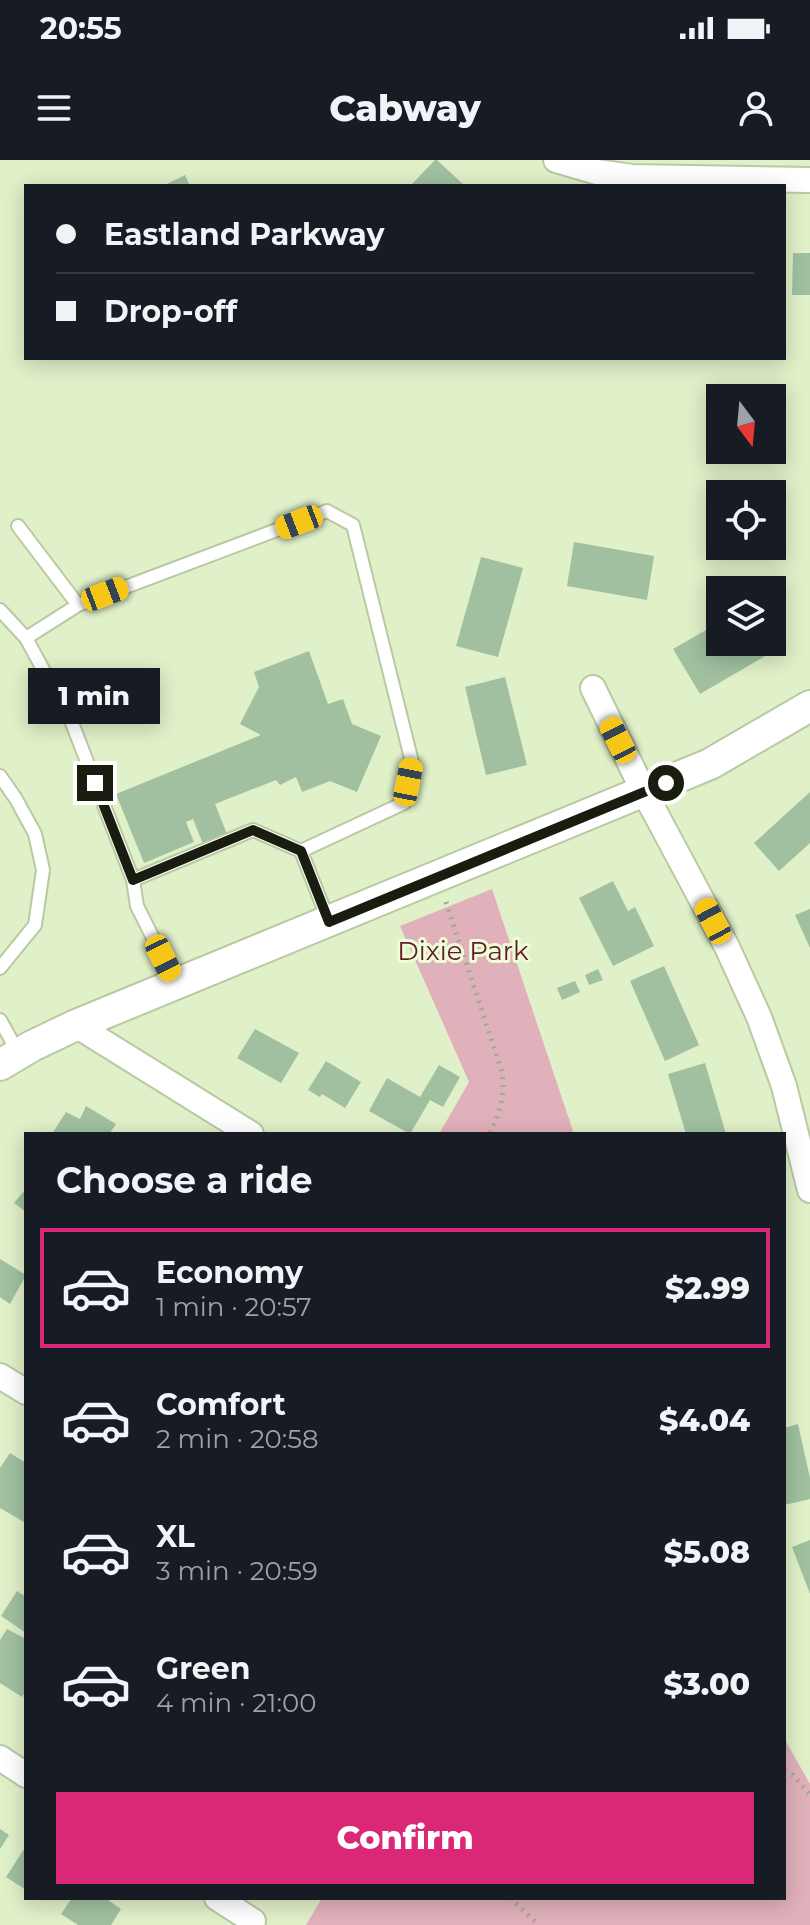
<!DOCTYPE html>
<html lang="en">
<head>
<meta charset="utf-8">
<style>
	body { margin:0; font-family:Montserrat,sans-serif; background:#242831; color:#f1f3f6; height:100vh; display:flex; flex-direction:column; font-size:30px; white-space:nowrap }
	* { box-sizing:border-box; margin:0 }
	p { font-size:26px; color:#9ea1a6 }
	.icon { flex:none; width:44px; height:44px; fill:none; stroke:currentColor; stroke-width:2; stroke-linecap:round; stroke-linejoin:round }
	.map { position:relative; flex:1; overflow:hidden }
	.drawer { position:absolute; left:24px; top:972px; width:762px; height:768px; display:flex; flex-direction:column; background:#171b24; border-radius:0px; box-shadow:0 4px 20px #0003 }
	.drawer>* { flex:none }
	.banner { position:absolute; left:24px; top:24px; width:762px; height:176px; border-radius:0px; box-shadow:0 4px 20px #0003; display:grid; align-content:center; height:176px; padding:0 32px; background:#171b24 }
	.needle { width:52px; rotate:164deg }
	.fabs { position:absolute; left:706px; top:224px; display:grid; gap:16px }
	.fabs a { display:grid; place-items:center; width:80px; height:80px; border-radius:0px; background:#171b24; box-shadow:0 4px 20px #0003; font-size:40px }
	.end { position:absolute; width:36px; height:36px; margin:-18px; border:10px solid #181d0f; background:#fff; box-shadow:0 0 0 4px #fff }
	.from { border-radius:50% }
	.bubble { position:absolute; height:56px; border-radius:0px; background:#171b24; box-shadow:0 4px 20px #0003; font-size:26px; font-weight:800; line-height:56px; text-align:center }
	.car { position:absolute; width:24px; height:48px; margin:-24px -12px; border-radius:10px; box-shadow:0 0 6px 2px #0007; background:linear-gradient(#f5c518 24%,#345 0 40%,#f5c518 0 76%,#345 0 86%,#f5c518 0) }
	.banner b { display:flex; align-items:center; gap:28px; height:76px; font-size:30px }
	.banner b+b { border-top:2px solid #363941 }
	.banner i { width:20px; height:20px; background:#f1f3f6 }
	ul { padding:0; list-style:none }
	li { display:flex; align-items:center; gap:24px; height:120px; margin:0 16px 12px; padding:0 16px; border:4px solid transparent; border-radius:0px }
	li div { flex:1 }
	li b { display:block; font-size:30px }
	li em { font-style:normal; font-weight:800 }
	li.active { border-color:#db2777 }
	li>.icon { width:72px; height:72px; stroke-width:1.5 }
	h2 { padding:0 32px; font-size:36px; line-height:96px }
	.action { display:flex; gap:16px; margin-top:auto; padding:16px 32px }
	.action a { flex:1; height:92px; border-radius:0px; background:#db2777; color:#fff; font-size:32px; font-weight:800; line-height:92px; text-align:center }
	.status { display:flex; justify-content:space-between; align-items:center; height:56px; padding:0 40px; background:#171b24; direction:ltr }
	.status svg { height:22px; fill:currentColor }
	header { display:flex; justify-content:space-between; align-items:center; height:104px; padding:0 32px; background:#171b24; font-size:36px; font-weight:800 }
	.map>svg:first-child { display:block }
	.green { fill:#e1b1bb }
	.building { fill:#a0c0a0 }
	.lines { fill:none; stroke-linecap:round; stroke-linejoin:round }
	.service-casing { stroke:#b9c9a1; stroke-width:16 }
	.minor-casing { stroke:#b9c9a1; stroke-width:28 }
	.tertiary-casing { stroke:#b9c9a1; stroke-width:34 }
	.path { stroke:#9eab8b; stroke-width:5; stroke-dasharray:2 6; stroke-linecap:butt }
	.service { stroke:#fff; stroke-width:12 }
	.minor { stroke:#fff; stroke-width:24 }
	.tertiary { stroke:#fff; stroke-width:30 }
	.route { stroke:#181d0f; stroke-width:10 }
	.labels { text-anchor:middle; stroke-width:6; stroke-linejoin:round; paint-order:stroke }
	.park-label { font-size:26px; fill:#661631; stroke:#edfed5 }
</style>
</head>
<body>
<div class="status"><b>20:55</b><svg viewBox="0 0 49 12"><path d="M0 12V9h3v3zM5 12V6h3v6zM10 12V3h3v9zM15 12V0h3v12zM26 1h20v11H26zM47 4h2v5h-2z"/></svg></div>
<header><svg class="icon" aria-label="menu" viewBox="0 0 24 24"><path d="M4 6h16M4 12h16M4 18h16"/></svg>Cabway<svg class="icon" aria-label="person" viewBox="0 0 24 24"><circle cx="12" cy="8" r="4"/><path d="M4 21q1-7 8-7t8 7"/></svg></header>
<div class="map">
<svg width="810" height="1765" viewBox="0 0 810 1765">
	<rect width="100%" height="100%" fill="#e0f0c8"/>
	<path class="green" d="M492 729 574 974H439L469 922 400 766Z
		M784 1578 810 1624V1765H306L322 1738H784Z"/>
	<path class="building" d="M435 0H437L465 26H410Z
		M185 15 190 26H163Z
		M793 93H810V135H792Z
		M574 382 654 396 647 440 567 426Z
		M481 397 523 408 498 497 456 486Z
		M720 462V482H766L772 492 700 534 673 489Z
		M309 491 328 544 343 539 352 564 381 576 357 632 330 621 302 632 296 617 280 625 276 620 215 644 229 679 205 689 193 659 186 662 194 682 144 703 116 634 261 575 240 564 259 527 254 512Z
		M505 517 527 605 486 615 465 527Z
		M810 632V683L779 711 754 683Z
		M613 721 628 751 635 747 654 786 613 806 579 738Z
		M810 749V788L795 755Z
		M664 806 699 885 665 901 630 821Z
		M598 809 603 820 589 825 585 815Z
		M575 821 580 832 562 840 557 828Z
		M255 869 299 893 281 923 237 898Z
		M326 901 361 922 345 948 322 934 320 937 308 930Z
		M705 903 726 974H686L668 914Z
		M439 905 460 917 443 947 430 940 410 974 369 951 387 918 420 937Z
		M86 946 116 964 109 974H52L66 952 80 959Z
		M23 1032 26 1034V1052L14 1043Z
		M0 1099 26 1115 10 1144 0 1137Z
		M798 1264 810 1318V1339L784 1345V1268Z
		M10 1293 26 1303 24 1362 0 1348V1308Z
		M810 1380V1434L792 1387Z
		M17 1431 26 1437V1473L1 1456Z
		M7 1469 26 1479V1531L22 1537 0 1523V1480Z
		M0 1669 9 1675 0 1689Z
		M26 1686V1730L6 1717Z
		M72 1738H105L121 1749 111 1765H78L61 1754Z"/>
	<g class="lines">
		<defs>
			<path id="service" d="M18 366 78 445
				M0 450 26 478 72 563 133 720 137 746 176 824
				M26 478 78 445 327 351 353 365 412 602 404 643 301 691
				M0 616 16 639 35 674 43 710 35 765 0 808
				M133 720 253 670 301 691 329 762
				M0 860 19 894"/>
			<path id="minor" d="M556 0 597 12 632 17 810 20
				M593 528 644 632 727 787 759 857 784 926 810 1030
				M76 865 251 974
				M0 1216 26 1232
				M0 1598 26 1615
				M217 1738 253 1761"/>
			<path id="tertiary" d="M0 905 32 886 76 865 710 604 810 546"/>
		</defs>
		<use href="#service" class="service-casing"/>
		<use href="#minor" class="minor-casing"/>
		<use href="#tertiary" class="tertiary-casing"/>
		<path class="path" d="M446 742 502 912C505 934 500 953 490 974
			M784 1612 793 1615 810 1635
			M510 1738 539 1765"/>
		<use href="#service" class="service"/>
		<use href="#minor" class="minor"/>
		<use href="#tertiary" class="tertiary"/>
	</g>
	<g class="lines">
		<path class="route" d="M95 623 133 720 253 670 301 691 329 762 666 623"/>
	</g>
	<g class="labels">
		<g class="park-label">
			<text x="463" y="800">Dixie Park</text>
		</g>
	</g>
</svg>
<div class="fabs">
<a><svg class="needle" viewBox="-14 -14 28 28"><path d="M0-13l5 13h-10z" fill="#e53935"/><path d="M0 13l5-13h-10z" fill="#9ea1a6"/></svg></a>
<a><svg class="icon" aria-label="locate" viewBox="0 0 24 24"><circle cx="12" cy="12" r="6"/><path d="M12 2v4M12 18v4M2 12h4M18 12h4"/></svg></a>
<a><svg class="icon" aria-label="layers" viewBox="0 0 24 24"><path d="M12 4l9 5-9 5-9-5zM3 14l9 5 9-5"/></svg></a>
</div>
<i class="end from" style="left:666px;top:623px"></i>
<i class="end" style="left:95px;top:623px"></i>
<div class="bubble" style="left:28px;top:508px;width:132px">1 min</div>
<i class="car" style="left:299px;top:362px;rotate:249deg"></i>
<i class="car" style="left:105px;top:434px;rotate:69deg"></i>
<i class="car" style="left:618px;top:580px;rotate:333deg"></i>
<i class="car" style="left:408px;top:622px;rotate:11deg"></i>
<i class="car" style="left:713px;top:761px;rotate:332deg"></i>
<i class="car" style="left:163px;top:798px;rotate:154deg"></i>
<div class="banner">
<b><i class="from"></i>Eastland Parkway</b>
<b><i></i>Drop-off</b>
</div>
<section class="drawer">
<h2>Choose a ride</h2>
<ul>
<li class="active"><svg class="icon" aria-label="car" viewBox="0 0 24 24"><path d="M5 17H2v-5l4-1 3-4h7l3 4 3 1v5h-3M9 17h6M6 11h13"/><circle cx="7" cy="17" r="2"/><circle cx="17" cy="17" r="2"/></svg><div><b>Economy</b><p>1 min · 20:57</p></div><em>$2.99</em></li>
<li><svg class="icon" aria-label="car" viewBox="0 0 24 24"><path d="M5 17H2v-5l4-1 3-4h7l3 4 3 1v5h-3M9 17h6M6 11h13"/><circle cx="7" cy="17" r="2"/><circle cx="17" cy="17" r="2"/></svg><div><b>Comfort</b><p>2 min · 20:58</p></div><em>$4.04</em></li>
<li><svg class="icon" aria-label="car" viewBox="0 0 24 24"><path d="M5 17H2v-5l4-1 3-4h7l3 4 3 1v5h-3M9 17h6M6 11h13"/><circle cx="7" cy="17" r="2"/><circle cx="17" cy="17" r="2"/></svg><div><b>XL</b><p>3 min · 20:59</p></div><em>$5.08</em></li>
<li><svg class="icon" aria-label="car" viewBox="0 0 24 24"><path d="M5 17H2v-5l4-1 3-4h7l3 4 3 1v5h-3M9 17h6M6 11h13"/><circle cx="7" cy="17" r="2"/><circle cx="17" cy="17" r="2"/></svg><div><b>Green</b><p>4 min · 21:00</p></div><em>$3.00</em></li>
</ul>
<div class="action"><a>Confirm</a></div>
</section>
</div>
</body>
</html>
